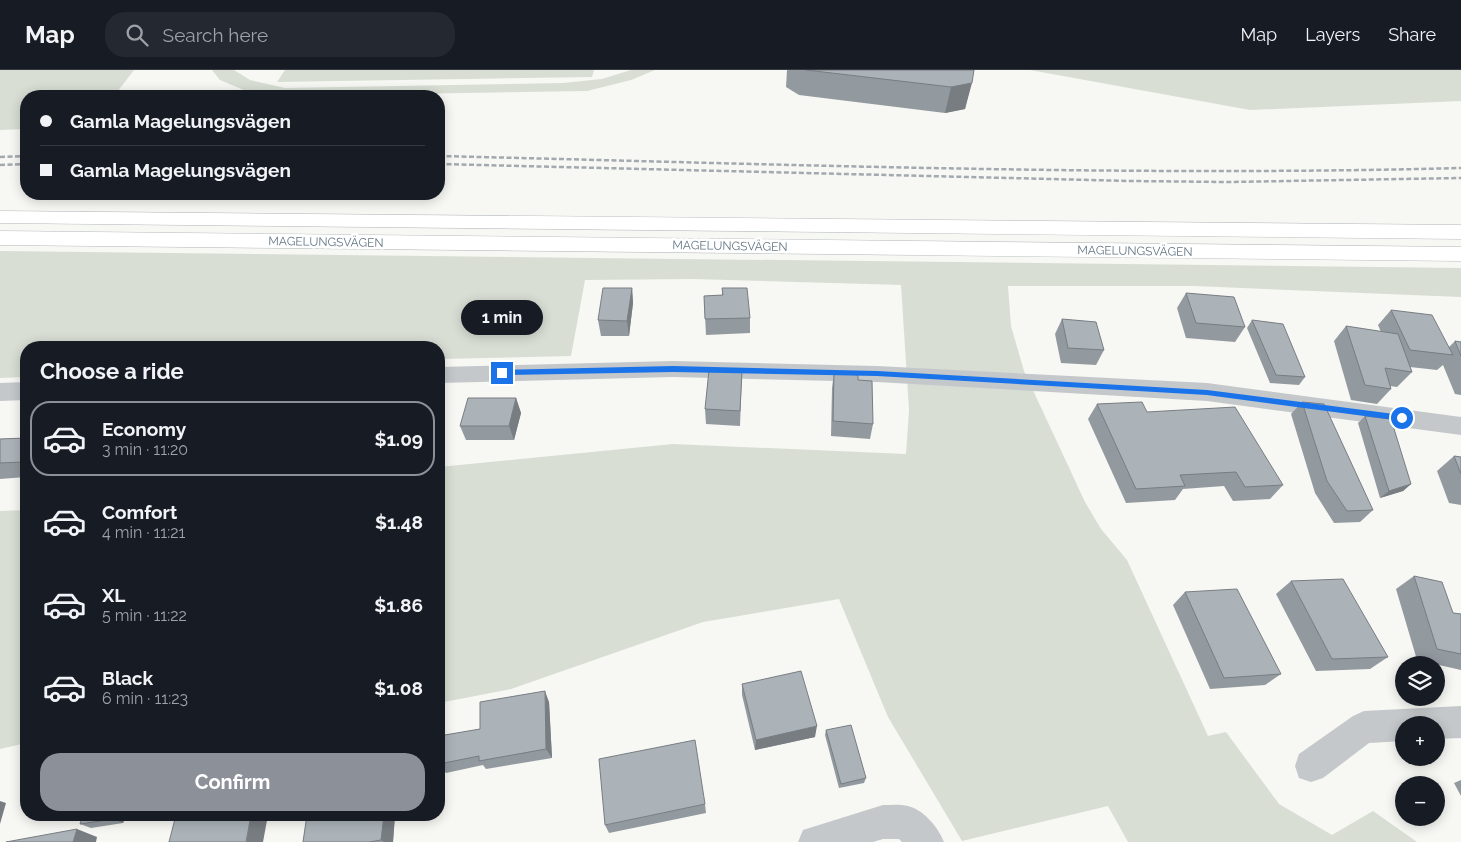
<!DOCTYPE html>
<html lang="en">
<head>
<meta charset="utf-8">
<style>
	body { margin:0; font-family:Raleway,sans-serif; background:#242831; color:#f1f3f6; height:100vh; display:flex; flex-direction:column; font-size:19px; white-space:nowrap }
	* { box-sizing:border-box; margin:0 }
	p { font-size:16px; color:#9ea1a6 }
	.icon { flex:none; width:28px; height:28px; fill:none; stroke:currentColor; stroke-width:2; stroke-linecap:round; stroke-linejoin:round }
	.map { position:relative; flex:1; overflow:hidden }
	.side { position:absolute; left:20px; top:271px; width:425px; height:480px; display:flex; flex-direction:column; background:#171b24; border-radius:20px; box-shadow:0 2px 12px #0003 }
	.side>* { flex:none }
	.hud { position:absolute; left:20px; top:20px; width:425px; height:110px; border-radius:20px; box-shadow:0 2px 12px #0003; display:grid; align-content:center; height:110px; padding:0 20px; background:#171b24 }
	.tools { position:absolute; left:1395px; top:586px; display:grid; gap:10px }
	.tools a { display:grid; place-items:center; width:50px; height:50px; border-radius:50%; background:#171b24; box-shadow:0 2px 12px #0003; font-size:25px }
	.end { position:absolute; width:22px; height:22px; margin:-11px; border:6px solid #1a73e8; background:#fff; box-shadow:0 0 0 2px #fff }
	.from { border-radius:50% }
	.bubble { position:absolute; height:35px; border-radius:18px; background:#171b24; box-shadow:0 2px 12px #0003; font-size:16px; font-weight:700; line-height:35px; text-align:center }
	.hud b { display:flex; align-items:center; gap:18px; height:48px; font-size:19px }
	.hud b+b { border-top:1px solid #363941 }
	.hud i { width:12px; height:12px; background:#f1f3f6 }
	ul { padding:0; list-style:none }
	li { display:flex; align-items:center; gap:15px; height:75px; margin:0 10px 8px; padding:0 10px; border:2px solid transparent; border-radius:20px }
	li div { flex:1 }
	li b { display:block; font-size:19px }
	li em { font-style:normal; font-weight:700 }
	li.on { border-color:#8c9099 }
	li>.icon { width:45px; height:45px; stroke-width:1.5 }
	h2 { padding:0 20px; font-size:22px; line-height:60px }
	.cta { display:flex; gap:10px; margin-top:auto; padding:10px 20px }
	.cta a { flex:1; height:58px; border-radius:20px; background:#8c9099; color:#fff; font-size:20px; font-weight:700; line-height:58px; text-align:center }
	header { display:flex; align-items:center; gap:30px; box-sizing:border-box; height:70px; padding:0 25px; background:#171b24; border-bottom:1px solid #363941 }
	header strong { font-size:24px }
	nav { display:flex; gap:28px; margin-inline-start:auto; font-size:18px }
	.search { width:350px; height:45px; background:#242831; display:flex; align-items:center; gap:12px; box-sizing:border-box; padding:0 18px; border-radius:20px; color:#9ea1a6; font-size:19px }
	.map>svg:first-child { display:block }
	.green { fill:#d8ded4 }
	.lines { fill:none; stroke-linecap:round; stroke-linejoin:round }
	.secondary-casing { stroke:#b4babe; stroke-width:1 }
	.street { fill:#c4c8cb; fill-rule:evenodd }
	.secondary { fill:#fff; fill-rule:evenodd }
	.rail { stroke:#a2a9af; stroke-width:2.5; stroke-dasharray:5 2.5; stroke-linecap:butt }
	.wall { fill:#939a9f }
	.shaded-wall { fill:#787d82 }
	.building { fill:#abb3b9; stroke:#787d82 }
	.route { fill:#1a73e8 }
	.labels { text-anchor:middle; stroke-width:5; stroke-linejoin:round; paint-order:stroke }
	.far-street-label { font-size:12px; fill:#657786; stroke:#fff }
</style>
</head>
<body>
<header>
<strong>Map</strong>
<div class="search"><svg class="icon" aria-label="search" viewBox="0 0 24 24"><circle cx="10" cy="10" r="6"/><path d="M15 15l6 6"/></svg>Search here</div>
<nav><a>Map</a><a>Layers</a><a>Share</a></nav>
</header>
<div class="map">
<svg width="1461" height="772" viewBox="0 0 1461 772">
	<rect width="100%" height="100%" fill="#f7f7f3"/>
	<path class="green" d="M0 0H134L114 26H26V59L0 60Z
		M212 0H234L250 10 285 18 563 13 602 9 631 0H655L631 10 587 21 271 26H243L246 21 220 10Z
		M285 0H594L592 7 277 12Z
		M1030 0H1461V31L1250 40Z
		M0 181 1461 198V227L1194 216H1008L1011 256 1024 301 1085 432 1101 459 1127 490 1208 666 1226 662 1279 734 1332 765 1373 741 1417 772H1128L1108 736 962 771 888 647 839 529 703 552 511 619 439 633V397L673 374 906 384 909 340 901 215 693 209 585 210 571 286 439 289V278H26V307L0 308Z
		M26 440V673L0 679V441Z"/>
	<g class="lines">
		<defs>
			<path id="secondary" d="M0 141 1461 155V169L0 153Z
				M0 161 1461 177V191L0 175Z"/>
		</defs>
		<use href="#secondary" class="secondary-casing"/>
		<path class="street" d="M673 291 877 296 1207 313 1461 347V365L1207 331 877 312 673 307 439 313V297Z
			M26 312V330L0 331V313Z
			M1461 636V668L1436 669V655H1404V671L1369 673 1323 708 1311 712 1299 708 1295 696 1299 684 1353 646 1364 641Z
			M883 735C891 735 900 734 908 736 924 740 938 757 944 772H902L899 769H883L873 772H798L803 760Z"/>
		<use href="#secondary" class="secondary"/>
		<path class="rail" d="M439 86C780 94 1120 107 1461 98
			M0 87 26 86
			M439 94 1131 111 1228 112 1461 108
			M0 95 26 94"/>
	</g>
	<path class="wall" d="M787 0H974L965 39 945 43 799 25 786 17Z
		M632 218 633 233 629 266H601L598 250Z
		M722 218 750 248V263L706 265 704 226 722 225Z
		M1186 223 1245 257 1235 272 1186 268 1177 238Z
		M1391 240 1449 277 1455 271 1461 272V325L1455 324 1443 295 1437 300 1410 297 1412 302 1397 317 1390 316 1391 319 1377 334 1351 330 1334 271 1346 256 1381 262 1378 255Z
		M1062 249 1104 280 1096 295 1061 293 1055 264Z
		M1252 250 1305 307 1299 315 1270 313 1247 258Z
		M742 301 740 356 706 354 705 339Z
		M834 303 858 310 873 354 870 369 831 366 832 318Z
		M516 328 521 343 514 370H466L460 356Z
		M1302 332 1373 440 1360 452 1334 453 1315 423 1291 344Z
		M1097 334 1147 342 1283 415 1270 429 1233 431 1224 416 1183 419 1175 430 1126 433 1088 349Z
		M1365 346 1411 414 1403 421 1380 428 1358 353Z
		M26 368V407L0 409V369Z
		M1454 386 1461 387V435L1449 433 1437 401Z
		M1414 506 1453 543 1461 544V600L1417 590 1396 519Z
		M1291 511 1388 587 1370 599 1316 601 1276 524Z
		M1185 522 1281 604 1265 615 1210 619 1173 535Z
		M742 614 815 667 755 680 742 625Z
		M549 632 552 688 486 699 483 695 446 703 439 695V666L480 659Z
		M826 660 866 708 864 713 839 718 825 665Z
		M1461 710V726L1454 713Z
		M705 734 706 743 609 763 605 755Z
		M126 745 123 753 91 758 80 754Z
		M307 745H395L393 772H303Z"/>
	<path class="shaded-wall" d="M972 13 965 39 945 43 951 17Z
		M632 218 633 233 629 266 627 251Z
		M516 328 521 343 514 370 509 356Z
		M26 388V395L23 392Z
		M1411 414 1403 421 1380 428 1389 421Z
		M545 621 549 632 552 688 546 679Z
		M817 656 815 667 755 680 756 670Z
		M0 731 6 733 0 754Z
		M114 745H126L123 753 113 749Z
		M251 745H268L263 772H246Z
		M384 745H395L393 772H384L381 770Z
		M77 759 97 767 96 772H73Z"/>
	<path class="building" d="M806 0H974L972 13 951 17Z
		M603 218H632L627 251 598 250Z
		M722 218H747L750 248 705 249 704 226 723 225Z
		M1186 223 1234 227 1245 257 1196 253Z
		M1391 240 1432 245 1453 285 1410 280Z
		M1062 249 1096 252 1104 280 1068 278Z
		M1252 250 1283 254 1305 307 1276 305Z
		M1346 256 1398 264 1412 302 1385 298 1391 319 1365 315Z
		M1455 271 1461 272V286Z
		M709 300 742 301 740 341 705 339Z
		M834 303 858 305V310L872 311 873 354 833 351Z
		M468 328H516L509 356H460Z
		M1142 332 1147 342 1235 337 1283 415 1245 417 1236 402 1180 405 1185 416 1136 419 1097 334Z
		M1302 332 1324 334 1373 440 1347 441 1327 411Z
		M1365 346 1391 349 1411 414 1389 421Z
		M26 368V388L23 392 0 393V369Z
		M1454 386 1461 387V404Z
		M1414 506 1442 512 1453 543 1461 544V584L1437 579Z
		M1343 509 1388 587 1332 589 1291 511Z
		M1237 519 1281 604 1224 608 1185 522Z
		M801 601 817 656 756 670 742 614Z
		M545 621 546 679 479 691V686L439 694V666L480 659V632Z
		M851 655 866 708 841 714 826 660Z
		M695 670 705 734 605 755 599 689Z
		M83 745H114L113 749 80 754Z
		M176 745H251L246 772H169Z
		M307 745H384L381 770 369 772H303Z
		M77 759 73 772H6Z"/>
	<path class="route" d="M673 296 877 301 1207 320 1402 345 1406 348 1402 351 1207 325 877 306 673 302 502 305 498 303 502 300Z"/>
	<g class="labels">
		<g class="far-street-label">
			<text transform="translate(326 172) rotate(1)" y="4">MAGELUNGSVÄGEN</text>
			<text transform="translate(730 176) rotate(1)" y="4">MAGELUNGSVÄGEN</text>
			<text transform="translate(1135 181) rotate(1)" y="4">MAGELUNGSVÄGEN</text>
		</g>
	</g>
</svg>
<div class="tools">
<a><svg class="icon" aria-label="layers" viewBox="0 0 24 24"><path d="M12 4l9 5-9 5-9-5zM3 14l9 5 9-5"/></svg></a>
<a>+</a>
<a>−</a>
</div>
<i class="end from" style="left:1402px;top:348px"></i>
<i class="end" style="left:502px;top:303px"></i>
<div class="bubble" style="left:461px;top:230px;width:82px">1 min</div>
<div class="hud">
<b><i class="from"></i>Gamla Magelungsvägen</b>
<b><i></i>Gamla Magelungsvägen</b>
</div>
<section class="side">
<h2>Choose a ride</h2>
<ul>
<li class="on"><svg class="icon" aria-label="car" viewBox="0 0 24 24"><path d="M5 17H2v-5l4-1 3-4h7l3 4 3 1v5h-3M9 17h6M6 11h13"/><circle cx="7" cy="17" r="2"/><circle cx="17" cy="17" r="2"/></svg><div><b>Economy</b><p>3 min · 11:20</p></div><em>$1.09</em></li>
<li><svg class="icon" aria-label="car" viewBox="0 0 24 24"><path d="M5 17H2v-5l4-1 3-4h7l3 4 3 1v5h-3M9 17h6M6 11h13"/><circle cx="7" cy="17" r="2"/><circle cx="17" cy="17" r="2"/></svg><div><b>Comfort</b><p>4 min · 11:21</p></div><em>$1.48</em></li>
<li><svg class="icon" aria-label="car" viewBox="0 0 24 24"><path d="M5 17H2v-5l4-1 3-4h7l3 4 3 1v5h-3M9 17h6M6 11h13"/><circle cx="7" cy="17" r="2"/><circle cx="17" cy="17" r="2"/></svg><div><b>XL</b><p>5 min · 11:22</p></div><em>$1.86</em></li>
<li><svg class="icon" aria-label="car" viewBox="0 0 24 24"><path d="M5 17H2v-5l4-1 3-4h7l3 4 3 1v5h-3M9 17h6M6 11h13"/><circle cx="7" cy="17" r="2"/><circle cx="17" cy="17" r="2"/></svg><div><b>Black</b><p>6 min · 11:23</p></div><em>$1.08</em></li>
</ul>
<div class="cta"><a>Confirm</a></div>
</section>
</div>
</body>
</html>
